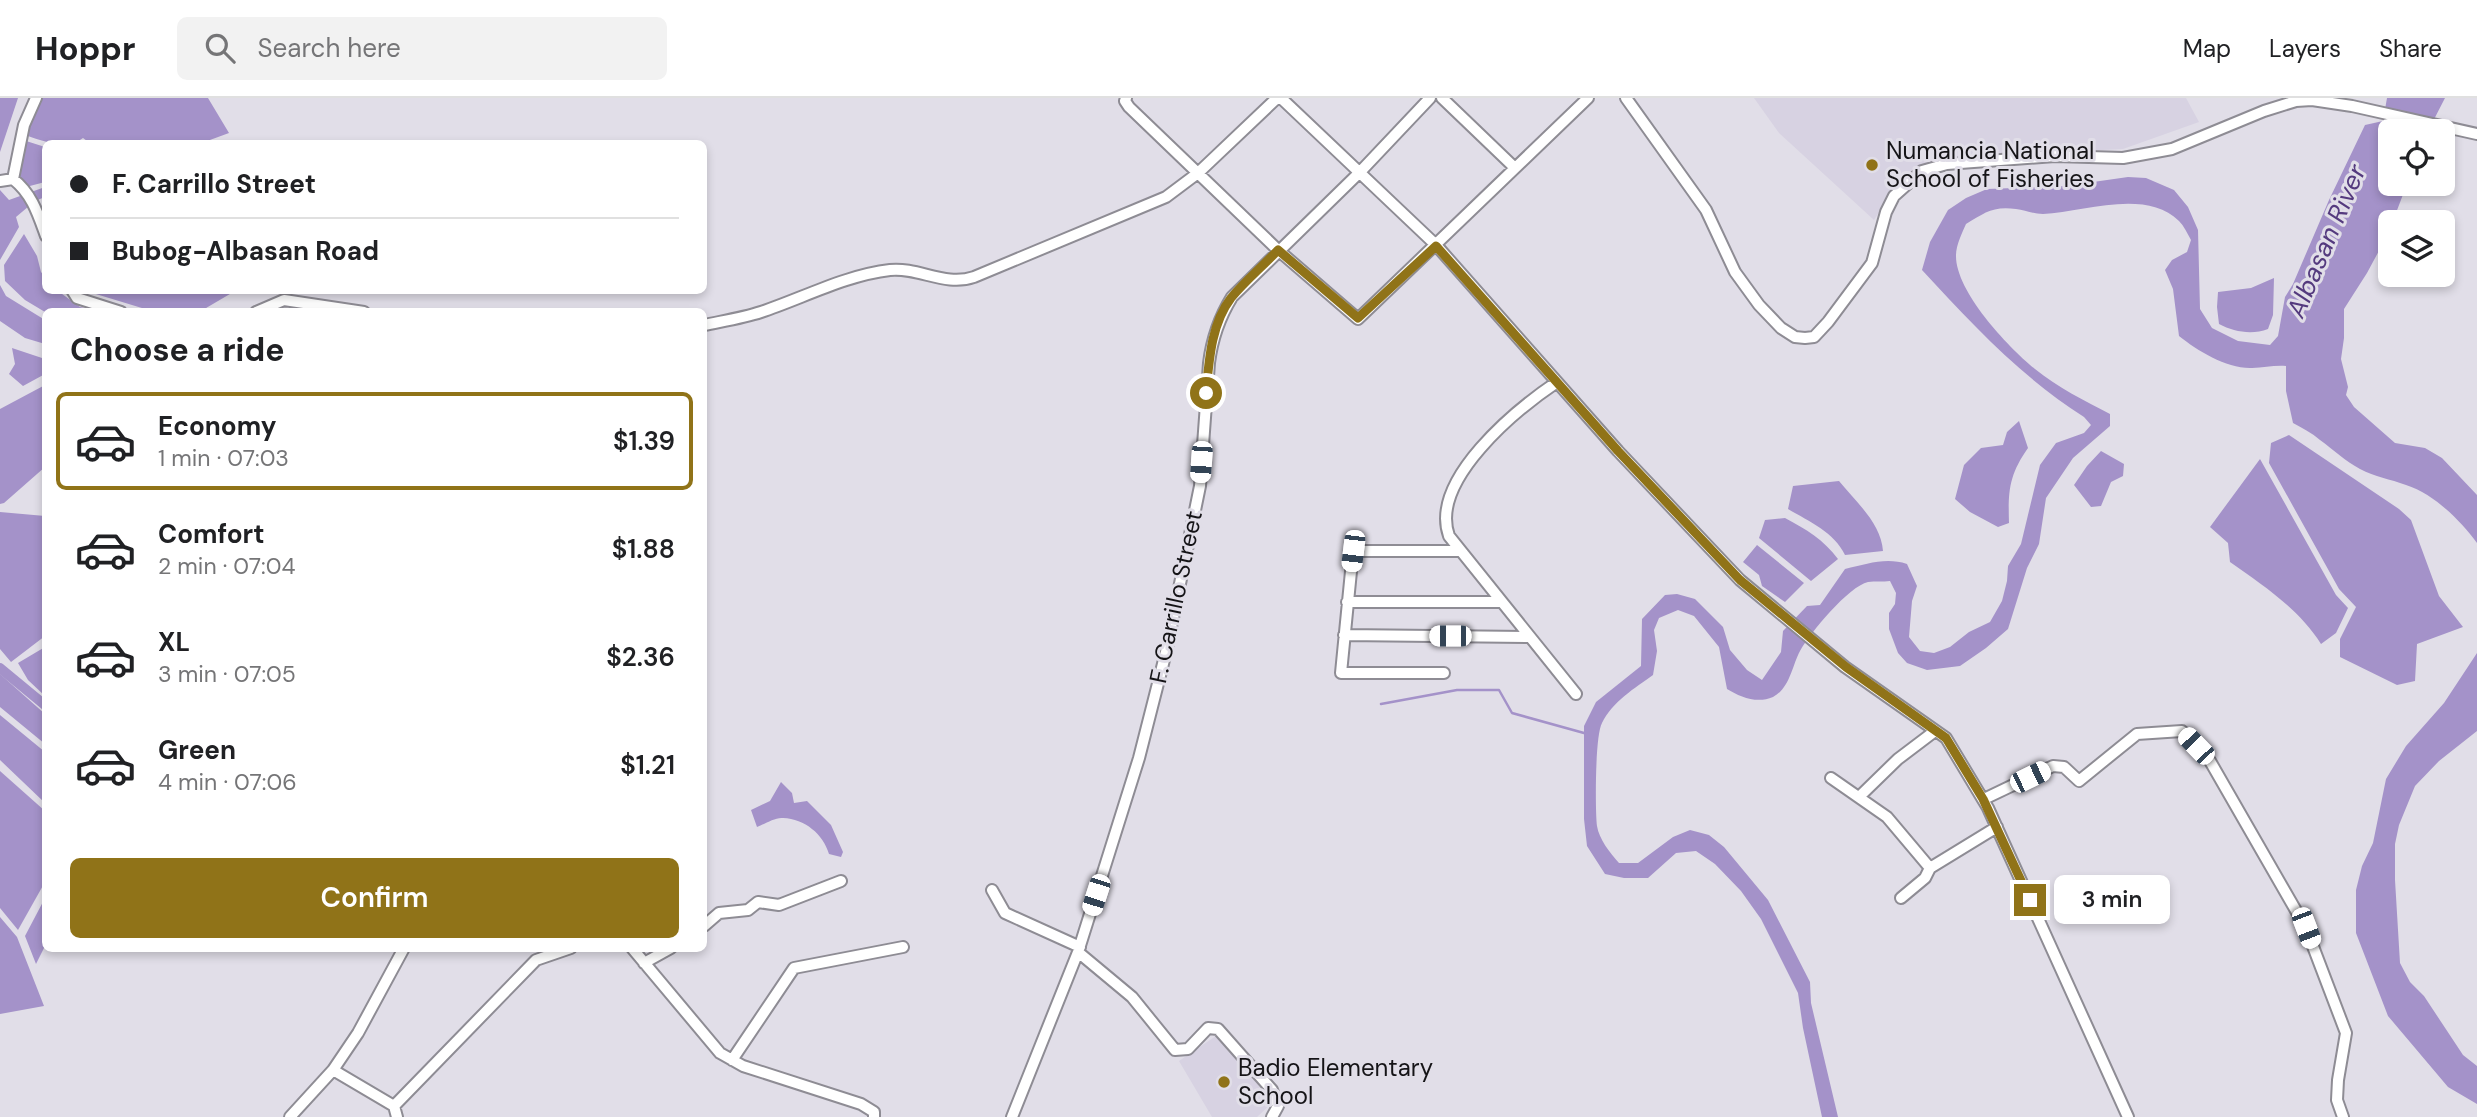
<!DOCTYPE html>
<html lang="en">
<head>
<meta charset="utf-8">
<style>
	body { margin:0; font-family:"DM Sans",sans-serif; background:#f2f2f2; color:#202124; height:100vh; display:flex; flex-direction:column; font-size:26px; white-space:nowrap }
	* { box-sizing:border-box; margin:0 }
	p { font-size:23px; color:#757577 }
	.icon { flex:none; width:38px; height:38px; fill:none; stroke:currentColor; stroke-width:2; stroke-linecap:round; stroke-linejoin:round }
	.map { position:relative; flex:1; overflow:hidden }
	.side { position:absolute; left:42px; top:210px; width:665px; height:644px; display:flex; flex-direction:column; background:#fff; border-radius:10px; box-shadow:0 4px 10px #0003 }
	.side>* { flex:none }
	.top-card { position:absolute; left:42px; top:42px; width:665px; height:154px; border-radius:10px; box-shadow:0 4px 10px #0003; display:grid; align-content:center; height:154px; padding:0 28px; background:#fff }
	.tools { position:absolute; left:2378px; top:21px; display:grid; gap:14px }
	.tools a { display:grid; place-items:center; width:77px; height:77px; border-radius:10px; background:#fff; box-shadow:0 4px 10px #0003; font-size:35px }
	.end { position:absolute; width:32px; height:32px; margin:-16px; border:9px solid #907318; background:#fff; box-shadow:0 0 0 4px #fff }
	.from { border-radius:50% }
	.bubble { position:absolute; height:49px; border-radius:10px; background:#fff; box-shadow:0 4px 10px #0003; font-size:23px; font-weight:600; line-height:49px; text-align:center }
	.car { position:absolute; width:21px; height:42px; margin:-21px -10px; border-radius:9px; box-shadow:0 0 5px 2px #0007; background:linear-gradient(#fff 24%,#345 0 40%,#fff 0 76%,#345 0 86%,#fff 0) }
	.top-card b { display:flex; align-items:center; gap:24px; height:66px; font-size:26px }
	.top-card b+b { border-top:2px solid #e0e0e0 }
	.top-card i { width:18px; height:18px; background:#202124 }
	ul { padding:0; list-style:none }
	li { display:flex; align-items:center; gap:21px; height:98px; margin:0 14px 10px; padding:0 14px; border:4px solid transparent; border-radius:10px }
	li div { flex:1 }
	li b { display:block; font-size:26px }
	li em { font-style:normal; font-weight:600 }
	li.active { border-color:#907318 }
	li>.icon { width:63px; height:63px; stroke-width:1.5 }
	h2 { padding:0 28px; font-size:32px; line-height:84px }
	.primary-button { display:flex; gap:14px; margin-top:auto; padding:14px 28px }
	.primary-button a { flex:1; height:80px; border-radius:10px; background:#907318; color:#fff; font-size:28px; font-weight:600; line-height:80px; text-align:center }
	header { display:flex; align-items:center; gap:42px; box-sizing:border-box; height:98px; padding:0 35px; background:#fff; border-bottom:2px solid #e0e0e0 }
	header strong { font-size:33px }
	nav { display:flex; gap:38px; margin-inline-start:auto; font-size:24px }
	.search { width:490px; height:63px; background:#f2f2f2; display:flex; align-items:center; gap:18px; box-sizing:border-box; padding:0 24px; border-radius:10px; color:#757577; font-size:26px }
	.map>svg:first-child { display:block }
	.built { fill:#d7d2e2 }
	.water { fill:#a492c9 }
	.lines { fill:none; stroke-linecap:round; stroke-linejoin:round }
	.stream { stroke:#a492c9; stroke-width:2.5 }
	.canal { stroke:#a492c9; stroke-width:10 }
	.minor-casing { stroke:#8e8c94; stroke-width:14 }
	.minor { stroke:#fff; stroke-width:10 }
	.route { stroke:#907318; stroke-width:9 }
	.poi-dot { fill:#907318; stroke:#e1dee8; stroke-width:2.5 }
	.labels { text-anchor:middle; stroke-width:6; stroke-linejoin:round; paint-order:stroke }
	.poi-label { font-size:24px; fill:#151417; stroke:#e1dee8; text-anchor:start }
	.street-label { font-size:24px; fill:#151417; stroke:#e1dee8 }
	.water-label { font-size:26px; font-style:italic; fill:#543a7e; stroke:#e1dee8 }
</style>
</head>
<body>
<header>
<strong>Hoppr</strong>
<div class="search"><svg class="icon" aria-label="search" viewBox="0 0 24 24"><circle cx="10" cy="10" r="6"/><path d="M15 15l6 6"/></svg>Search here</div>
<nav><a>Map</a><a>Layers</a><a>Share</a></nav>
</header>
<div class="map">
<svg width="2477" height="1019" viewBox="0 0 2477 1019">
	<rect width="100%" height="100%" fill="#e1dee8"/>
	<path class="built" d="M1754 0H2186L2199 24 2123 51 1955 59 1905 75 1874 122 1779 35Z
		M1219 936 1239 959 1271 1006 1257 1019H1212L1179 963Z"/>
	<path class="water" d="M0 0H18L0 54Z
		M35 0H208L229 35 199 46H91L83 40C66 53 40 42 22 36Z
		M2387 0H2445L2428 33H2390V86H2407L2388 136 2367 175 2344 211V240L2341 261 2348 289 2346 297 2354 309 2395 345 2425 350 2442 360 2477 397V445C2460 422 2434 396 2406 387 2390 381 2375 379 2360 371 2345 363 2334 352 2320 342 2312 335 2302 330 2293 325L2286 293V268C2274 267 2264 270 2252 270 2227 271 2198 253 2179 238L2173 191 2165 172 2172 162 2187 154 2191 142C2187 135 2184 128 2179 123 2146 90 2083 114 2043 116 2033 116 2025 112 2016 111 1992 108 1985 115 1966 126 1962 135 1956 147 1956 157 1955 193 2008 249 2035 271 2057 289 2085 303 2110 316V328L2073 360 2046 400 2039 446 2027 470 2008 531 1986 550 1960 568 1927 572 1907 565 1898 555 1889 531V515L1895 506 1896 495 1890 483C1883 484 1875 483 1868 484 1849 488 1810 535 1800 553 1792 568 1790 590 1773 599 1757 606 1740 599 1727 591L1719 549 1694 518 1678 512 1659 520 1654 532 1657 553 1653 577C1635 590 1612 604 1602 625 1595 637 1595 712 1597 728 1599 741 1610 755 1619 765H1638L1673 739 1690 732 1709 737 1724 749 1768 802 1810 884 1811 905 1838 1019H1822L1803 930 1798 895 1761 821 1741 793 1715 766 1696 753 1676 755 1648 780H1624L1605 776 1587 748 1584 721V628L1596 604 1641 568 1642 521 1665 497 1677 496 1695 501 1723 529 1730 552 1747 572 1762 582 1781 554 1783 533 1807 508 1820 507 1845 471C1867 466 1886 459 1907 466L1917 488 1912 503 1909 539 1920 553 1934 555 1950 549 1969 534 1990 524 2002 503 2007 483 2008 468 2021 446 2040 367 2056 345 2084 335 2091 327 2084 319C2021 279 1972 226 1922 172L1930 144 1948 112 1966 100 1987 91 2065 88 2128 79 2146 80 2174 92 2188 109 2198 132 2200 211 2212 230 2238 243 2270 247 2278 238 2285 199 2293 186 2329 102 2365 27 2383 23Z
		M23 42 45 49V84L26 89C12 71 9 66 16 44Z
		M45 89V99L35 103 16 119 19 129 0 162V92L9 102Z
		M24 136 37 158 41 174 45 179 46 192 58 193 80 209 99 213 45 214 25 202 5 183 4 167Z
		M2274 180 2273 217 2268 231C2252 237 2234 234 2219 226L2217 209 2218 194 2251 190Z
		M0 187 6 198 45 222V246L25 240 0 223Z
		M86 193 235 192V193L201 213 155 214Z
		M12 250 45 261V276L23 288 9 276 15 266Z
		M45 287V369L4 405 0 406V311Z
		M2019 323 2028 350C2009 377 2008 393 2009 425L1998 429 1970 414 1955 401 1964 367 1981 350 2003 347 2007 334Z
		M2289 337 2399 411 2411 422 2439 498 2463 529 2417 546 2415 583 2397 587 2340 559V541L2356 509 2339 491 2269 365 2271 345Z
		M2101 353 2124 366 2123 378 2111 384 2101 408 2091 409 2074 387 2087 368Z
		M2260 361 2336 497 2348 510 2336 535 2321 546C2299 511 2264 488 2230 464L2228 445 2210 429Z
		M1839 383C1856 404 1881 425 1883 453L1845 457C1834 434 1810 424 1788 411L1793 388Z
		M0 414 45 418V538L11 564 0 551Z
		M1785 420C1806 431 1824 442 1838 461L1811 483 1759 440 1765 422Z
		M1757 447 1804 485 1785 504 1762 488 1759 477 1743 464Z
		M45 549V598L28 582 18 565Z
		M2477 555V633L2439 663 2415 688 2399 727 2395 746V782L2400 865 2410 884 2424 898 2463 957 2477 968V1006L2448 989 2388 918 2356 835V792L2362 768 2373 745 2386 681 2406 648 2444 605Z
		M0 576 45 616V646L0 609Z
		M0 617 45 654V705L0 662Z
		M0 673 45 713V784L18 832 0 810Z
		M781 684 792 695 794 705 807 703 831 727 843 754 841 759 829 756C823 736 805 721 783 720 775 719 765 726 757 729L751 712 770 703Z
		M45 800V848L36 866 25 838Z
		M0 819 17 839 44 908 0 916Z"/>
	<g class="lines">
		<path class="stream" d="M1381 606 1457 592H1499L1512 615 1584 635"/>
		<path class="canal" d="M0 570 46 608"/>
		<defs>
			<path id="minor" d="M1126 0 1125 3 1129 9 1278 152 1358 221 1588 0
				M1281 0 1436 147 1618 353 1740 482 1845 569 1946 640 1988 710 2128 1019
				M1442 0 1515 70
				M1626 0 1706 112 1735 174 1759 207 1781 230 1795 239 1805 240 1814 239 1828 224 1872 165 1886 114 1894 98 1922 73 1947 66 2055 58 2123 60 2172 51 2264 13 2296 3 2312 2 2352 8 2477 36
				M13 81 24 27 36 0
				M0 83 13 81C32 96 38 116 46 138
				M72 192 77 200 121 214
				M256 214 284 202 364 214
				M704 227C723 223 743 220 761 214 803 200 846 177 890 172 919 169 945 189 974 179L1166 99 1198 75 1277 0
				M1557 284C1517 311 1429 382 1449 438L1576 596
				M1347 504H1501
				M1344 537 1530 539
				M1444 575H1341L1353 453H1461
				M1831 680 1887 719 1930 770 1925 780 1901 800
				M1860 698 1898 661 1935 633
				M1984 701 2053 668 2064 669 2079 683 2137 636 2182 633 2210 663 2306 830 2346 935 2338 982 2337 1002 2343 1019
				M1930 770 1997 729
				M992 792 1005 815 1080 849
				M704 828 719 815 748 812 758 804 779 807 841 783
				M632 850 720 955 743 968 861 1006 874 1014V1019
				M1078 854 1132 899 1175 952 1188 951 1208 930 1218 931 1272 992 1278 1008 1272 1019
				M644 865 671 850
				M732 962 794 870 903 849
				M333 972 358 935 404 850
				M394 1008 536 862 571 850
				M290 1019 333 972 394 1008 397 1019
				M1012 1019 1078 854 1139 660 1166 554 1200 388 1209 265C1212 241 1219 220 1232 199L1360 74 1430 0"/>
		</defs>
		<use href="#minor" class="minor-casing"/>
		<use href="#minor" class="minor"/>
	</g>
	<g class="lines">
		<path class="route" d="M1206 295C1209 263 1211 226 1231 200 1245 183 1263 168 1278 152L1358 220 1436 148 1618 353 1740 482 1846 569 1946 640 1983 701 2030 802"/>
	</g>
	<g class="poi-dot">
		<circle cx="1872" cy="67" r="7"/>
		<circle cx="1224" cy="984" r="7"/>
	</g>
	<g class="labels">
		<g class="poi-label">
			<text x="1886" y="61">Numancia National<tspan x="1886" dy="28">School of Fisheries</tspan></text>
			<text x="1238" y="978">Badio Elementary<tspan x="1238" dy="28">School</tspan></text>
		</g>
		<g class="street-label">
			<text transform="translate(1176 499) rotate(-78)" y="8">F. Carrillo Street</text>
		</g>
		<g class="water-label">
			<text transform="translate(2326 143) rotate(-67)" y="9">Albasan River</text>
		</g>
	</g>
</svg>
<div class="tools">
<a><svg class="icon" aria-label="locate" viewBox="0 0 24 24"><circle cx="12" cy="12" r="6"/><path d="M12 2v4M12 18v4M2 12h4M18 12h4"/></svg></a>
<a><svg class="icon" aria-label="layers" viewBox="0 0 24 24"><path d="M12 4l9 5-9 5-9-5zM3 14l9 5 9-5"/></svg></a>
</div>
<i class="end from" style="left:1206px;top:295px"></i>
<i class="end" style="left:2030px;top:802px"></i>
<div class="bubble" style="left:2054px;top:777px;width:116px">3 min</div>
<i class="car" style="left:1201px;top:364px;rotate:184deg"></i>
<i class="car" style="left:1353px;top:453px;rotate:187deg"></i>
<i class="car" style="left:1450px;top:538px;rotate:270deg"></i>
<i class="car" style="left:2196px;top:648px;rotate:316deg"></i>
<i class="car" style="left:2030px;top:679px;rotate:64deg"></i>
<i class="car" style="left:1096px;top:797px;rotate:198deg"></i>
<i class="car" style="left:2306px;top:830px;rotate:159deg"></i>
<div class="top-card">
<b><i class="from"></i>F. Carrillo Street</b>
<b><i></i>Bubog-Albasan Road</b>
</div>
<section class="side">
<h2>Choose a ride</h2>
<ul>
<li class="active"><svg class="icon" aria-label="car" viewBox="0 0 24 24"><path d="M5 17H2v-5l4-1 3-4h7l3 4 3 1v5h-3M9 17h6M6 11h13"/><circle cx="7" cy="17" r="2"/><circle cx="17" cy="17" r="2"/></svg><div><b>Economy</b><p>1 min · 07:03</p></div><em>$1.39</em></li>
<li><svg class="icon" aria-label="car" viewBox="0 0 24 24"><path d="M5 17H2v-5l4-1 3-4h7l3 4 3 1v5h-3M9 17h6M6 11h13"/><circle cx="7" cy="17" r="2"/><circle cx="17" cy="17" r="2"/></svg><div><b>Comfort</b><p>2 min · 07:04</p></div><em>$1.88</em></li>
<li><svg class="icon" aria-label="car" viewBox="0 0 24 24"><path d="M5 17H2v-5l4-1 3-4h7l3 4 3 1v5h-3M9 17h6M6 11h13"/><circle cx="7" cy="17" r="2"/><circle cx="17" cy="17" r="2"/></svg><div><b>XL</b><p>3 min · 07:05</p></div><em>$2.36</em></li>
<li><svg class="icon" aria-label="car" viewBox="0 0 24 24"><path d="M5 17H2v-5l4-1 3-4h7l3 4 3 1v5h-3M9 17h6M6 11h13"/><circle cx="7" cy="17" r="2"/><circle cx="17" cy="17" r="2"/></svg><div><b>Green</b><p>4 min · 07:06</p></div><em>$1.21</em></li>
</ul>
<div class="primary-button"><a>Confirm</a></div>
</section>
</div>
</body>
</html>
